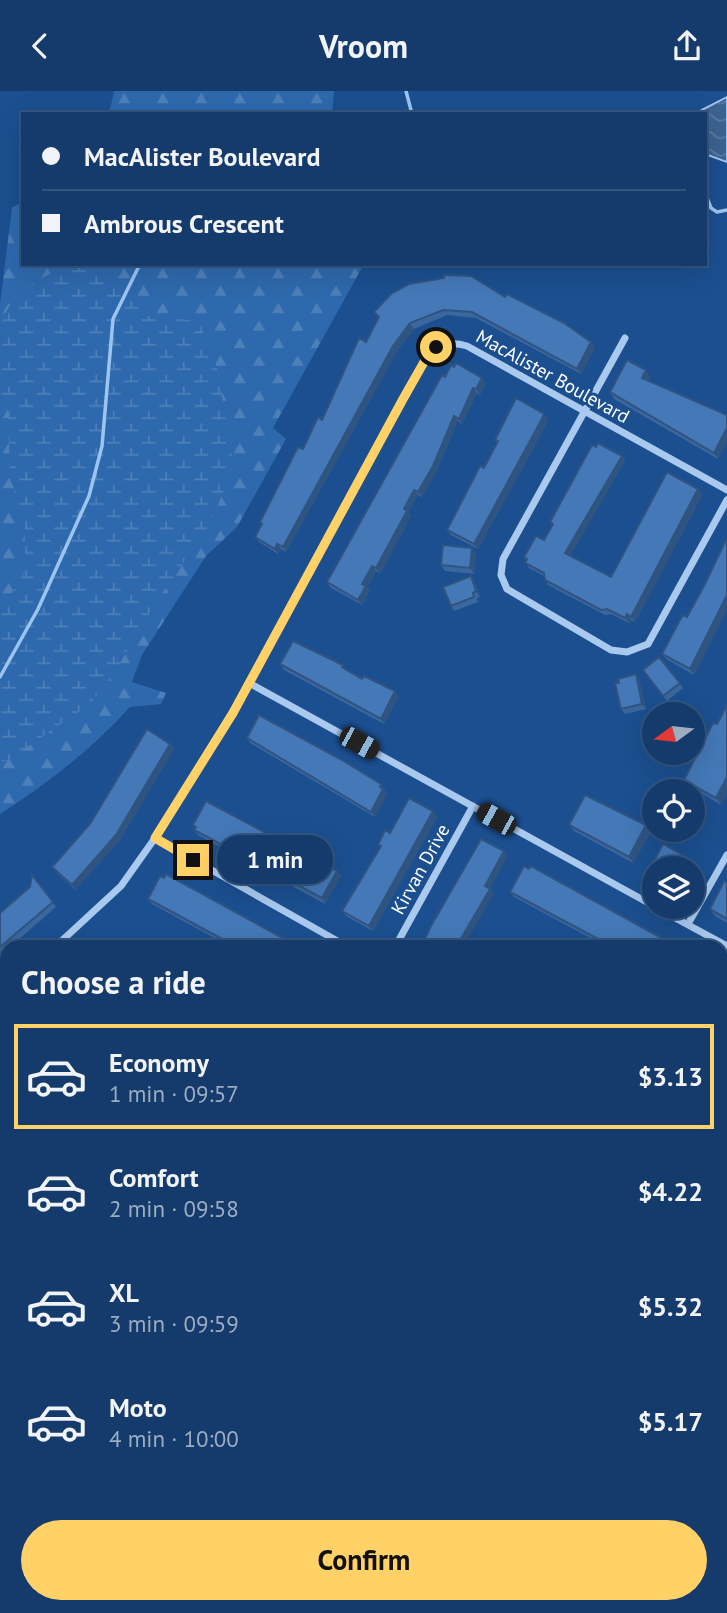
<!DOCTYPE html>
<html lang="en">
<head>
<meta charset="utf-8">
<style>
	body { margin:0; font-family:"PT Sans",sans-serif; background:#214673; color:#f1f3f6; height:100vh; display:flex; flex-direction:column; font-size:26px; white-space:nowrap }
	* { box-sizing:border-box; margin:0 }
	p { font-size:23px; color:#9dadc1 }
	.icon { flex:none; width:38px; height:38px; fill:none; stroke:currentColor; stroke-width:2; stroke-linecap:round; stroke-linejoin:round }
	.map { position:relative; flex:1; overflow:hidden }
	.sheet { position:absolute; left:0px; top:849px; width:728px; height:674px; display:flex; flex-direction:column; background:#143b6b; border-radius:21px 21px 0 0; box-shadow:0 7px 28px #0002,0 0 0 2px #33557e }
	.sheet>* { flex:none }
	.guide { position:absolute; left:21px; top:21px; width:686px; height:154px; border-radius:0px; box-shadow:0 7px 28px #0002,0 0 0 2px #33557e; display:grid; align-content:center; height:154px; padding:0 21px; background:#143b6b }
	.needle { width:46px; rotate:255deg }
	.controls { position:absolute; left:642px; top:611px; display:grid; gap:14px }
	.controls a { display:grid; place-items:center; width:63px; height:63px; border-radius:50%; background:#143b6b; box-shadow:0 7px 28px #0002,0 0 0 2px #33557e; font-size:35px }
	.end { position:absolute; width:32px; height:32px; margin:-16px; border:9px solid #ffd166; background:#111; box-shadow:0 0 0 4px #111 }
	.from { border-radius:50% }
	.bubble { position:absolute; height:49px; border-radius:24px; background:#143b6b; box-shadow:0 7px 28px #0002,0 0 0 2px #33557e; font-size:23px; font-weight:700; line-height:49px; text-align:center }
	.car { position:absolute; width:21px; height:42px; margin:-21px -10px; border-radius:9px; box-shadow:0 0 5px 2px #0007; background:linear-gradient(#222 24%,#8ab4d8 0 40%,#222 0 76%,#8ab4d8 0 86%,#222 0) }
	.guide b { display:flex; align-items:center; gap:24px; height:66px; font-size:26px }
	.guide b+b { border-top:2px solid #33557e }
	.guide i { width:18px; height:18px; background:#f1f3f6 }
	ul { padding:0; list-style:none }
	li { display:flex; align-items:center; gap:21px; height:105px; margin:0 14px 10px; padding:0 7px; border:4px solid transparent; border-radius:0px }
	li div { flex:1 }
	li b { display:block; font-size:26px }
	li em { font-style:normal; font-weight:700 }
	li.active { border-color:#ffd166 }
	li>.icon { width:63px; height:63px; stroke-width:1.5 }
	h2 { padding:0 21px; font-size:32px; line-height:84px }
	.button { display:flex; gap:14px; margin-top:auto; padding:14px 21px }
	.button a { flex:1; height:80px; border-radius:42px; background:#ffd166; color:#111; font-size:28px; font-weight:700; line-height:80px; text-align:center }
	header { display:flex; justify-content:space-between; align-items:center; height:91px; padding:0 21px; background:#143b6b; font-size:32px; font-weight:700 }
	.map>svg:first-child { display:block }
	.forest { fill:url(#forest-firs) }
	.wetland { fill:url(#wetland-marsh) }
	.park { fill:url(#park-dots) }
	.garden { fill:#2e69ad }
	.water { fill:url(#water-waves); stroke:#9cc4f0; stroke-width:2 }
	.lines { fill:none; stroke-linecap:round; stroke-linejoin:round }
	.stream { stroke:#9cc4f0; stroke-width:3.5 }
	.service { stroke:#a9c9ee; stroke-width:5 }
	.minor { stroke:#a9c9ee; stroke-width:7 }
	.wall { fill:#3a679d }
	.shaded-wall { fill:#305480 }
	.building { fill:#4478b7; stroke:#305480; stroke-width:2 }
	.route { stroke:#ffd166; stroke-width:9 }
	.labels { text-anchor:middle; stroke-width:6; stroke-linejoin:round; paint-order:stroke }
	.street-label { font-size:19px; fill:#fff; stroke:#1b4f8f }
</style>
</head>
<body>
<header><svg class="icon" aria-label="back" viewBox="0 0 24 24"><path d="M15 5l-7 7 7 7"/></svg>Vroom<svg class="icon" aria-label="share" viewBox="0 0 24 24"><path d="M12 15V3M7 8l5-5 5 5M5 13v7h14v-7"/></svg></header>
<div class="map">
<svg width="727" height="1522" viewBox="0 0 727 1522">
	<defs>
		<pattern id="forest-firs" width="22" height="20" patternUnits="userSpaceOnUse" patternTransform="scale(1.75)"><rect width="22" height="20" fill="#2e69ad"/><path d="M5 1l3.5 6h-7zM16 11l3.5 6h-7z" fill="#4d80b9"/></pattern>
		<pattern id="wetland-marsh" width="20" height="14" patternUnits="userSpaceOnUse" patternTransform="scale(1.75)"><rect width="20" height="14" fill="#2e69ad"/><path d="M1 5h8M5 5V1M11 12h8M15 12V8" fill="none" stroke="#4d80b9"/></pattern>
		<pattern id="park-dots" width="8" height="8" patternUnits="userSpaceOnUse" patternTransform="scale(1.75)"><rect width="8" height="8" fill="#2e69ad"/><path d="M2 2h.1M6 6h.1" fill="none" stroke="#4d80b9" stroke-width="1.8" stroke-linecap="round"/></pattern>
		<pattern id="water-waves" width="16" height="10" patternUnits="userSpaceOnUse" patternTransform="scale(1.75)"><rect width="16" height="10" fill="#3c6290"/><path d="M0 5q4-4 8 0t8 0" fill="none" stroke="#597aa1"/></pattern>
	</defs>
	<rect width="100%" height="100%" fill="#1b4f8f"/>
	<path class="forest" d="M114 0H334L332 23H109Z
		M23 110V173H364L273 337 286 348 237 436 206 465 142 564 132 591 166 602 161 613 130 616C92 658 48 692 0 723V213L12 117Z
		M721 1132 727 1134V1522H611L597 1516H721Z"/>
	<path class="wetland" d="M92 173 148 225 199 230 217 277 234 377 207 438 156 511 116 579 90 613 8 669 0 671V522L25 481V435L10 384 8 319 0 312C0 289 0 264 0 241 6 197 52 176 92 173Z"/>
	<path class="park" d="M42 1516H384L381 1522H38Z"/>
	<path class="garden" d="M0 1450 7 1453V1516H15L11 1522H0Z
		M87 1516H157L153 1522H88Z"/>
	<path class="water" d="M727 6V71L705 63V23H694Z"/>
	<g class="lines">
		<path class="stream" d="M406 0 412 23
			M705 102 711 117 717 121 727 119
			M0 586 38 518 89 405 102 355 113 228 140 173"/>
		<path class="service" d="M0 1391 7 1379
			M0 1408 7 1414"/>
		<path class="minor" d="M625 247 503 468 501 484 507 498 611 559 627 561 648 553 727 409
			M249 592 654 815
			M155 747 348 856
			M655 816 727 855
			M688 833 727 764
			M55 856 121 795 155 747 232 622 428 264C440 253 451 250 467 255L727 399
			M395 856 473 715
			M0 902 7 896
			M721 1036 727 1039
			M0 1120H7
			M0 1285H7"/>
	</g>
	<path class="wall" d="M505 206 591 251 595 256 581 283 476 227 447 224 414 238 397 260 286 461 281 458 278 463 259 451 255 446 262 434 260 431 322 329 366 251 378 227 374 221Z
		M650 285 648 289 727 324V351L718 368 614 308 610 301Z
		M445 286 486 292 480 304 477 302 462 333 458 330 436 381 422 406 418 404 408 421 411 425 380 483 376 480 367 496 370 500 362 514 331 497 327 491Z
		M544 323 547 328V332L478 458 451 444 447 439 497 352 495 349Z
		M622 365 625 370 570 464 611 486 702 404 635 531 631 529 629 532 611 523 605 524 548 494 545 489 544 485 529 477 525 472 526 470 524 466 544 449 552 434 550 431Z
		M727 447V518L694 584 666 568 662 563 687 526 705 493Z
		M472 457 476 462 474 483 445 480 441 474Z
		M471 485 474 490 480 506 477 507 478 511 454 520 451 515Z
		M659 566 683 597 667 610 647 584Z
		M280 573 347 579 399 605 384 633 284 579Z
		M636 583 639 588 646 618 625 623 621 618 619 592Z
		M727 614V702L721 714 689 695 684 689Z
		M247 647 385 698 384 699 387 703 375 726 250 652Z
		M170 653 174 658 120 749 75 799 56 781 52 776 90 733Z
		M433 720 437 726 373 840 346 825 342 820 380 757 378 754 390 742Z
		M193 734 337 780 341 785 325 813 198 744 194 739 195 737Z
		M569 734 651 740 633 772 574 740Z
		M32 784 56 816 10 856H7V858L0 865V822L30 796Z
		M727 792V832L715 825 710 818Z
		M510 801 678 856H607L514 806Z
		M148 808 290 851 294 856H231L152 813Z
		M0 960 7 968V975L0 981Z
		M721 967 727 970V1011L721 1007Z
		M0 1055H7V1092L0 1093Z
		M727 1074V1105H723L721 1102V1086Z
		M0 1141H7V1181H0Z
		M7 1216V1250L0 1251V1217Z"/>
	<path class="shaded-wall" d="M410 232 414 238 397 260 286 461 283 456 393 255Z
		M591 251 595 256 581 283 577 278Z
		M646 279 650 285 646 293 642 287Z
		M482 287 486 292 480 304 476 298Z
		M473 297 477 302 462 333 459 328Z
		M544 323 547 328V332L478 458 474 453Z
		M454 325 458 330 436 381 422 406 418 401Z
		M727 337V351L718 368 714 362Z
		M622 365 625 370 569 467 565 462Z
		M698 398 702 404 635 531 631 526Z
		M414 399 418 404 408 421 411 425 380 483 376 477 404 418Z
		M277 453 281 458 278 463 275 458Z
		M472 457 476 462 474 483 470 477Z
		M372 475 376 480 367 496 370 500 362 514 358 509 362 493Z
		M471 485 474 490 480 506 476 500Z
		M727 504V518L694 584 690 578Z
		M627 523 631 529 629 532 625 527Z
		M636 583 639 588 646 618 642 613Z
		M395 600 399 605 384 633 381 628Z
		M170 653 174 658 120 749 75 799 72 794Z
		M727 686V702L721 714 716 707Z
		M381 693 387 703 375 726 371 721Z
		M433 720 437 726 373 840 369 835Z
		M646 734 651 740 633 772 629 766Z
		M504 760 507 766 489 800 485 795Z
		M686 766 691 773 689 777H680Z
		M337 780 341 785 325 813 322 807Z
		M490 798 494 803 463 856H456Z
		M477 1516H483V1522H477Z"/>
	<path class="building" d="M444 184 471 185 505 206 507 203 564 232 591 251 577 278 472 221 443 219 410 232 393 255 283 456 277 453 275 458 255 446 262 433 260 431 298 356 303 358 318 326 322 329 359 247 366 251 379 226 374 221 391 203 409 193 444 187Z
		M627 269 646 279 642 287 727 324V337L714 362 610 301Z
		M456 272 482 287 476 298 473 297 459 328 454 325 433 375 418 401 414 399 404 418 407 420 376 477 372 475 362 493 366 495 358 509 327 491 442 284 445 286 451 274 454 276Z
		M516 307 544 323 543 326 474 453 447 439 480 375 484 377 498 350 495 349Z
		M598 352 622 365 565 462 611 486 667 381 698 398 631 526 627 523 625 527 607 518 601 519 545 489 544 482 525 472 527 468 524 466 536 445 544 449 553 433 550 431 592 354 596 356Z
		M727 447V504L690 578 662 563 681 527 684 524 687 526 705 493Z
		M443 454 472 457 470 477 441 474Z
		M471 485 476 500 473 502 474 506 451 515 443 496Z
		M293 550 343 574 342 576 362 588 364 585 395 600 381 628 280 573Z
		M659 566 680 592 663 605 643 579Z
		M636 583 642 613 621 618 615 592H619L618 588Z
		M727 614V686L716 707 684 689 713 632 717 633Z
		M259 624 342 669 381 693 380 696 383 698 371 721 247 647Z
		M147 638 170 653 116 744 72 794 52 776 90 733Z
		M585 704 646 734 629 766 569 734Z
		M409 707 433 720 369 835 342 820 381 755 378 754 385 739 390 742Z
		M206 710 337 780 322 807 194 739 196 736 193 734Z
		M481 748 504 760 485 795 490 798 456 856H421L431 835Z
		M663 753 686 766 680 777H654V782L649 779Z
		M524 775 529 778 531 775 678 856H613L510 801Z
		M166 783 290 851 289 853 294 856H237L148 808 160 785 164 787Z
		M32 784 53 811 0 856V822L30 796Z
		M724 790 727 792V828L710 818Z
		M721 885 727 888V923L721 917Z
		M0 960 6 967 0 973Z
		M721 967 727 970V1008L721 1004Z
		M0 1055H7V1087H0Z
		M722 1073 727 1074V1100H721Z
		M0 1141H7V1175L0 1176Z
		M7 1216V1245H0V1217Z
		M414 1516H440L444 1522H418Z
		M447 1516H477V1522H447Z
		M484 1516H506L511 1519 510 1522H479Z"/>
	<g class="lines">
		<path class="route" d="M193 769 155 747 233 622 403 308 428 264 436 256"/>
	</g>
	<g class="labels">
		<g class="street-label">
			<text transform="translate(553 285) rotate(29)" y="7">MacAlister Boulevard</text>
			<text transform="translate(420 778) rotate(-61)" y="7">Kirvan Drive</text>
		</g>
	</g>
</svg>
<div class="controls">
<a><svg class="needle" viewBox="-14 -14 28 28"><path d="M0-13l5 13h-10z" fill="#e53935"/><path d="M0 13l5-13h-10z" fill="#9dadc1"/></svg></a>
<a><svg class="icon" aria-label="locate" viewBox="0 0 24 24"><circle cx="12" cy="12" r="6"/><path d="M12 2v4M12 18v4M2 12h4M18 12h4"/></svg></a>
<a><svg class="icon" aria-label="layers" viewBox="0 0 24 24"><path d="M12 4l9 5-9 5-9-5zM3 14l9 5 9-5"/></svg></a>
</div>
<i class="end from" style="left:436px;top:256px"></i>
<i class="end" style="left:193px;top:769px"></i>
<div class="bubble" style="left:217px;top:744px;width:116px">1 min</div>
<i class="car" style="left:359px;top:652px;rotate:119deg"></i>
<i class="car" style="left:496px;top:728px;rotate:299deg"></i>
<div class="guide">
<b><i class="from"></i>MacAlister Boulevard</b>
<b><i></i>Ambrous Crescent</b>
</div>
<section class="sheet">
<h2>Choose a ride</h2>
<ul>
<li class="active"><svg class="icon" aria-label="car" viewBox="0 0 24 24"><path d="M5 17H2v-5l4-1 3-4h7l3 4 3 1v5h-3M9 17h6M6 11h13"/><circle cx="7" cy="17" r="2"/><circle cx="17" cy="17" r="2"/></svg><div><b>Economy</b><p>1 min · 09:57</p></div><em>$3.13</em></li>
<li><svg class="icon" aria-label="car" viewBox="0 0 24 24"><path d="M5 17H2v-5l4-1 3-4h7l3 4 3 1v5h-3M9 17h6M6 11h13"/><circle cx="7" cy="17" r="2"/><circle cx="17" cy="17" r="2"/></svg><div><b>Comfort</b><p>2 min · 09:58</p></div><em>$4.22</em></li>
<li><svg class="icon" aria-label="car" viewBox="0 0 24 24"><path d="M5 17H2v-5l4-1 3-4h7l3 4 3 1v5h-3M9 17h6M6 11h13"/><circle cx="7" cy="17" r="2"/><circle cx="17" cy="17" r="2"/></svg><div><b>XL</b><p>3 min · 09:59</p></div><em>$5.32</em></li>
<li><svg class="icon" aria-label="car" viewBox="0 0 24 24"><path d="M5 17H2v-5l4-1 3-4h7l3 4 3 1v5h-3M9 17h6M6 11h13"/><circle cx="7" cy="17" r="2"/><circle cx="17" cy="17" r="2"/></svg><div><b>Moto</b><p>4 min · 10:00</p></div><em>$5.17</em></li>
</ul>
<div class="button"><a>Confirm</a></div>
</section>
</div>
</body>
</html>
